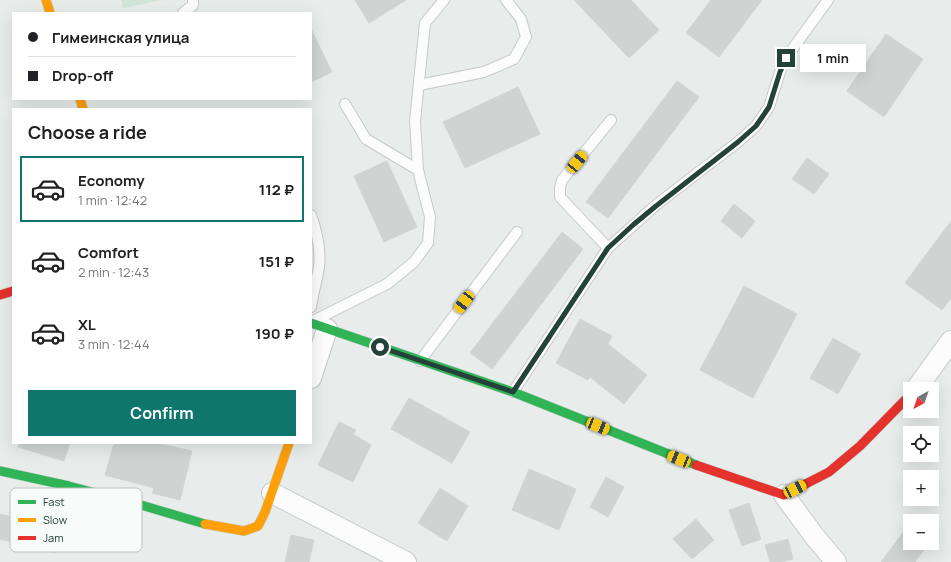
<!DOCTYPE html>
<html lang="en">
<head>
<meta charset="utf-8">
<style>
	body { margin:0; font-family:Manrope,sans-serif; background:#f6f6f6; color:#202124; height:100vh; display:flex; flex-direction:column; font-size:15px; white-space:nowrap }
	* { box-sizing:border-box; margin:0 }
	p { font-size:13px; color:#757577 }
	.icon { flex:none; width:22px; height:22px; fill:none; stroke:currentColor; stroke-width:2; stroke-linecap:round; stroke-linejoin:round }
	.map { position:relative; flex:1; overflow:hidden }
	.drawer { position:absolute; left:12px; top:108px; width:300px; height:336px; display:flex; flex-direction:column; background:#fff; border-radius:0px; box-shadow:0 4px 16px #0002 }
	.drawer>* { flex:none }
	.banner { position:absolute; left:12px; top:12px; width:300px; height:88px; border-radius:0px; box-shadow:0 4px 16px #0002; display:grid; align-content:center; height:88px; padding:0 16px; background:#fff }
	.needle { width:26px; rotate:220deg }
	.tools { position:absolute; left:903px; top:382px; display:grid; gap:8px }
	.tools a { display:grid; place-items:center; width:36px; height:36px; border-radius:0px; background:#fff; box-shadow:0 4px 16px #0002; font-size:20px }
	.end { position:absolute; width:18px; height:18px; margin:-9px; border:5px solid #24423a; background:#fff; box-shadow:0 0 0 2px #fff }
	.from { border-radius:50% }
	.bubble { position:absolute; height:28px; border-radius:0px; background:#fff; box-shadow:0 4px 16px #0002; font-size:13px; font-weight:700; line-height:28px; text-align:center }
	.car { position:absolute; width:12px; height:24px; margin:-12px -6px; border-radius:5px; box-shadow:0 0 3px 1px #0007; background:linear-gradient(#f5c518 24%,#345 0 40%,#f5c518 0 76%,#345 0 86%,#f5c518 0) }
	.banner b { display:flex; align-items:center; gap:14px; height:38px; font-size:15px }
	.banner b+b { border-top:1px solid #e0e0e0 }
	.banner i { width:10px; height:10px; background:#202124 }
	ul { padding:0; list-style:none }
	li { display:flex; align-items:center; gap:12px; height:66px; margin:0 8px 6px; padding:0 8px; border:2px solid transparent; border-radius:0px }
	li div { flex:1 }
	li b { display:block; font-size:15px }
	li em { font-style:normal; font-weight:700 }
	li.on { border-color:#0f766e }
	li>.icon { width:36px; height:36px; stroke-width:1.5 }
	h2 { padding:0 16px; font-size:18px; line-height:48px }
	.primary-button { display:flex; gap:8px; margin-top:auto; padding:8px 16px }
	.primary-button a { flex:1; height:46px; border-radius:0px; background:#0f766e; color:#fff; font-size:16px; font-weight:700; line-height:46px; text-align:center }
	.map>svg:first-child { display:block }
	.green { fill:#d1e6d8 }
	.building { fill:#cfd4d2; stroke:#d1d6d4 }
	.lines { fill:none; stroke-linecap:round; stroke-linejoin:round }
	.lane-casing { stroke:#c5cac8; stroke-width:12 }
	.street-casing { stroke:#c5cac8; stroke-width:22 }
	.fast-casing { stroke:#c3cbc8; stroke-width:10 }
	.slow-casing { stroke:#c3cbc8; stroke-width:10 }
	.jam-casing { stroke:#c3cbc8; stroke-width:10 }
	.lane { stroke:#fcfcfc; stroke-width:10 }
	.street { stroke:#fcfcfc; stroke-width:20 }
	.fast { stroke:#30b455; stroke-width:9 }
	.slow { stroke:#ff9f0a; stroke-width:9 }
	.jam { stroke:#e5322d; stroke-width:9 }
	.route { stroke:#24423a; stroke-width:5 }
	.key { fill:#f7fbf9; stroke:#b8c4c0; stroke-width:1 }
	.key-label { font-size:11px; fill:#24423a }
</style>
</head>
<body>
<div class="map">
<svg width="951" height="562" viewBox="0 0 951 562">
	<rect width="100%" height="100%" fill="#e8edeb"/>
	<path class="green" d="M121 0H162L123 8Z"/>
	<path class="building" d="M355 0H406L369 23Z
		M574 0H631L659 30 629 58Z
		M711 0H762L719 57 686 33Z
		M311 29 332 72 311 82Z
		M886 34 923 59 884 117 847 91Z
		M677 81 699 97 608 218 586 202Z
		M518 87 540 134 465 168 443 122Z
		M807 158 829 174 814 194 792 179Z
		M387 161 417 227 384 242 354 176Z
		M734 204 755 221 742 238 721 221Z
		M951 221V298L942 310 905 283Z
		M562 232 583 249 492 369 470 353Z
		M744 286 797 314 753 398 700 370Z
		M580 319 612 336 608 344 647 375 624 404 590 377 588 380 556 363Z
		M833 338 861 354 838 394 810 378Z
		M409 398 470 432 452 463 391 429Z
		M339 422 356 430 353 434 371 445 353 482 318 465Z
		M19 443H70L64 461 18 447Z
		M114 443H156L192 451 180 500 152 493 154 488 105 475Z
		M529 469 576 489 559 530 512 510Z
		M606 477 624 487 608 517 590 507Z
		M440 488 468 506 447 541 418 523Z
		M749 503 761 539 742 546 729 510Z
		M0 514 25 520 26 514 63 522 56 553 19 545 20 544 0 539Z
		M696 519 714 540 692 559 673 539Z
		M910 523V543H929L915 562H881Z
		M291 535 314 540 309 562H285Z
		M788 539 793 559 782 562H770L765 545Z"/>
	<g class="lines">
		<defs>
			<path id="lane" d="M183 13 193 5V0
				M419 85 484 72 514 59 526 37 521 19 506 0
				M345 104 366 139 418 170
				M311 215C317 232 321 249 319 267 317 280 313 293 311 307
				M608 248 560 197V188L562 180 611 120
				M311 322 387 284 414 262 428 243 430 217 418 170 415 121 425 23 444 0
				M420 361 517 232
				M513 392 608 248 656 205 738 142 756 126 769 107 780 72 786 58 828 0"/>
			<path id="street" d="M311 378 327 329
				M916 389 951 341
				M272 493 406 562
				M784 495 815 537 836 562"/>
			<path id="fast" d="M311 323 513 392 696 465
				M0 471 69 486 141 505 205 524"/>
			<path id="slow" d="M46 0 50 13
				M80 99 83 109
				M205 524 244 531 258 526 265 512 289 443"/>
			<path id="jam" d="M0 295 13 291
				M696 465 784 495 829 472 860 446 910 395"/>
		</defs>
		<use href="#lane" class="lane-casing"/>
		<use href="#street" class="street-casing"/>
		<use href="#fast" class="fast-casing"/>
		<use href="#slow" class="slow-casing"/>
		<use href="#jam" class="jam-casing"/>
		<use href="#lane" class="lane"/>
		<use href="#street" class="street"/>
		<use href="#fast" class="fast"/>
		<use href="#slow" class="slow"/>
		<use href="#jam" class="jam"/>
	</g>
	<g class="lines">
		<path class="route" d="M380 347 513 392 608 248 633 225 656 206 738 142 756 126 769 107 780 72 786 58"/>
	</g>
	<rect x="10" y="488" width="132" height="64" rx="6" class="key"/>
	<rect x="18" y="500" width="18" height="4" fill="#30b455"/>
	<rect x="18" y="518" width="18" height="4" fill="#ff9f0a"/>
	<rect x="18" y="536" width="18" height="4" fill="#e5322d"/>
	<g class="key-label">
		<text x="43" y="506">Fast</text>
		<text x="43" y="524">Slow</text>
		<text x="43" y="542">Jam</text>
	</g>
</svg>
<div class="tools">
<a><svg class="needle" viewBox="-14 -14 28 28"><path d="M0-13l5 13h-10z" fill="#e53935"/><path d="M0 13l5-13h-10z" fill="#757577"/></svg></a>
<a><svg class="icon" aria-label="locate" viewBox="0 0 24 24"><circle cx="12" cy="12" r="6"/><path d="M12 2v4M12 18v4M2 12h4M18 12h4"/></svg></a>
<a>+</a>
<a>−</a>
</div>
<i class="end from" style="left:380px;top:347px"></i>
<i class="end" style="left:786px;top:58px"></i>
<div class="bubble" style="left:800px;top:44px;width:66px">1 min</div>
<i class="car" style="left:577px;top:162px;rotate:39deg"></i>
<i class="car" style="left:464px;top:302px;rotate:217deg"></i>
<i class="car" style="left:598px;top:426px;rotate:112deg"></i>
<i class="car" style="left:679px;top:459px;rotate:292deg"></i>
<i class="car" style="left:795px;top:489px;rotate:63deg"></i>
<div class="banner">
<b><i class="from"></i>Гимеинская улица</b>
<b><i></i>Drop-off</b>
</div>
<section class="drawer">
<h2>Choose a ride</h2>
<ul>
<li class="on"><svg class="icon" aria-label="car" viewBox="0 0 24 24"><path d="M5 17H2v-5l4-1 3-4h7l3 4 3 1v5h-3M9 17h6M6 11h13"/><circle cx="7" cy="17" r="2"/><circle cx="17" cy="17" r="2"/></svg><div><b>Economy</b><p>1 min · 12:42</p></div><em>112 ₽</em></li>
<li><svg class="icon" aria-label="car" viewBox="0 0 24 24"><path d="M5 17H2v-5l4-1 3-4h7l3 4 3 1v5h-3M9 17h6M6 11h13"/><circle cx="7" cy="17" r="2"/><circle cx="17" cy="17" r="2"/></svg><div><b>Comfort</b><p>2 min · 12:43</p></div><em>151 ₽</em></li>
<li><svg class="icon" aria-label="car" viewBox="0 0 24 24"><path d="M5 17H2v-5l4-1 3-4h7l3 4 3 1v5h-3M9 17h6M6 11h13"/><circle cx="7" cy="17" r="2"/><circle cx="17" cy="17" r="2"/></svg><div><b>XL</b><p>3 min · 12:44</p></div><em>190 ₽</em></li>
</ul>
<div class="primary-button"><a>Confirm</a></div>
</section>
</div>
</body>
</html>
